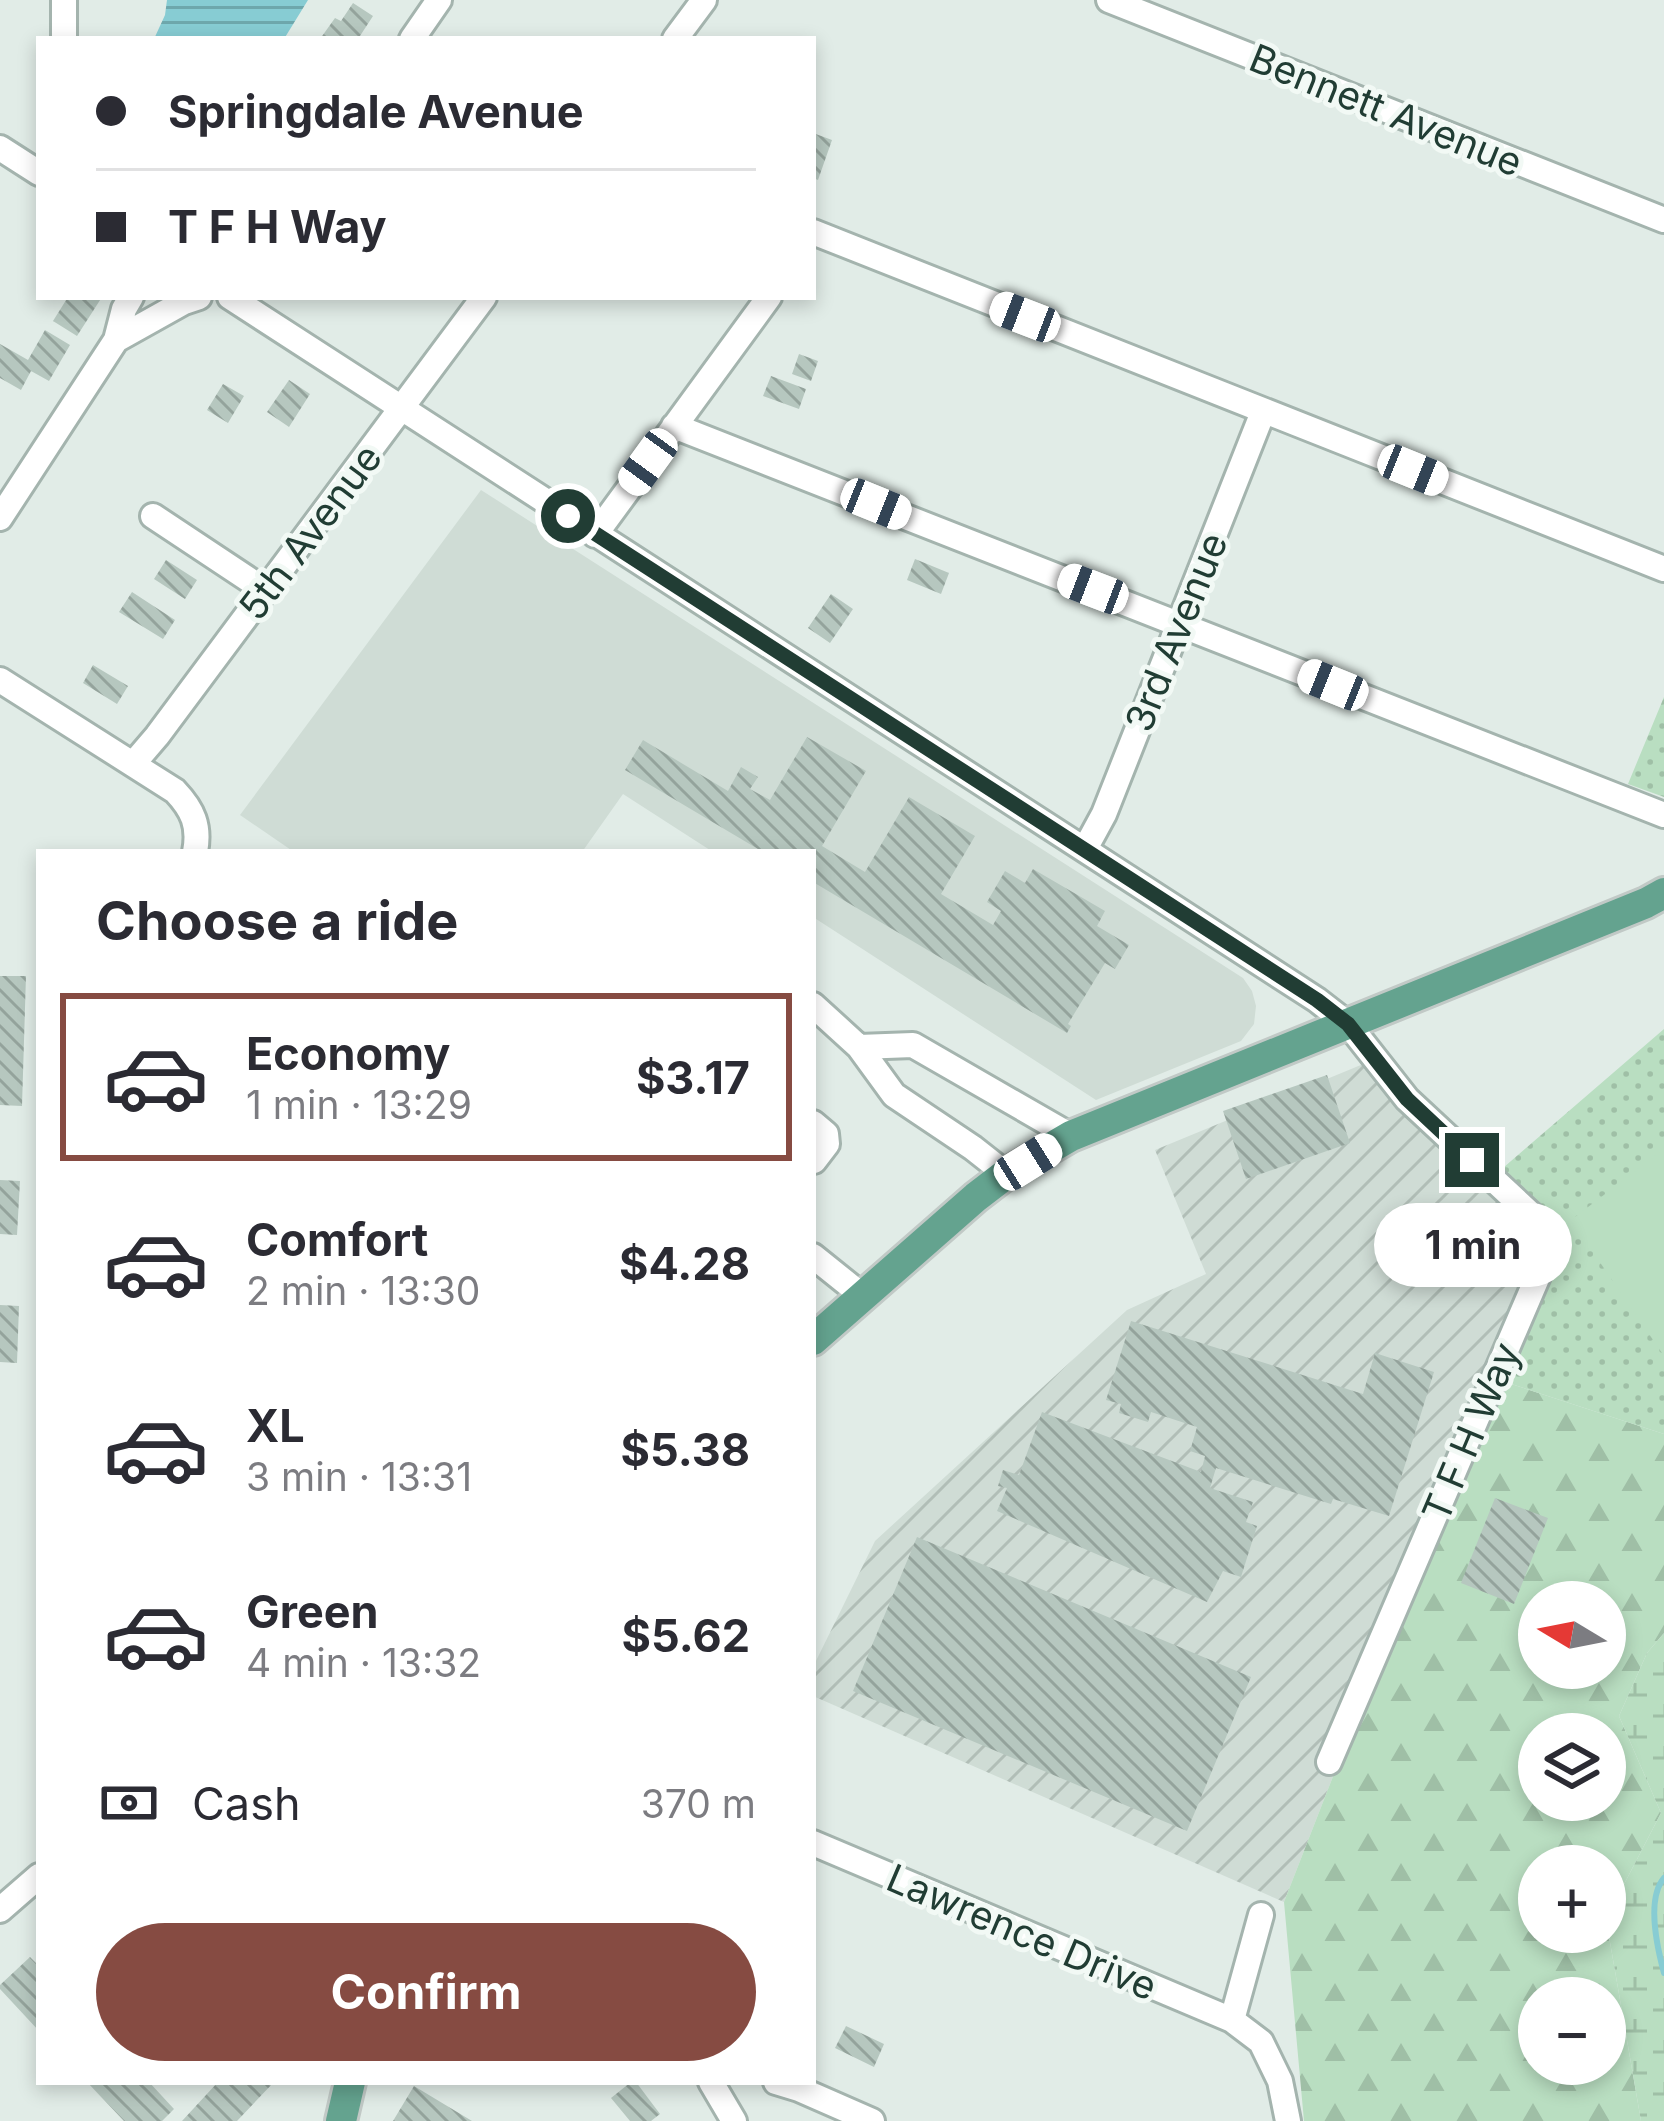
<!DOCTYPE html>
<html lang="en">
<head>
<meta charset="utf-8">
<style>
	body { margin:0; font-family:Inter,sans-serif; background:#f2f2f3; color:#2b2b33; height:100vh; display:flex; flex-direction:column; font-size:45px; white-space:nowrap }
	* { box-sizing:border-box; margin:0 }
	p { font-size:39px; color:#7c7c81 }
	.icon { flex:none; width:66px; height:66px; fill:none; stroke:currentColor; stroke-width:2; stroke-linecap:round; stroke-linejoin:round }
	.map { position:relative; flex:1; overflow:hidden }
	.side { position:absolute; left:36px; top:849px; width:780px; height:1236px; display:flex; flex-direction:column; background:#fff; border-radius:0px; box-shadow:0 6px 18px #0003 }
	.side>* { flex:none }
	.banner { position:absolute; left:36px; top:36px; width:780px; height:264px; border-radius:0px; box-shadow:0 6px 18px #0003; display:grid; align-content:center; height:264px; padding:0 60px; background:#fff }
	.needle { width:78px; rotate:280deg }
	.controls { position:absolute; left:1518px; top:1581px; display:grid; gap:24px }
	.controls a { display:grid; place-items:center; width:108px; height:108px; border-radius:50%; background:#fff; box-shadow:0 6px 18px #0003; font-size:60px }
	.end { position:absolute; width:54px; height:54px; margin:-27px; border:15px solid #213d34; background:#fff; box-shadow:0 0 0 6px #fff }
	.from { border-radius:50% }
	.bubble { position:absolute; height:84px; border-radius:42px; background:#fff; box-shadow:0 6px 18px #0003; font-size:39px; font-weight:700; line-height:84px; text-align:center }
	.car { position:absolute; width:36px; height:72px; margin:-36px -18px; border-radius:15px; box-shadow:0 0 9px 3px #0007; background:linear-gradient(#fff 24%,#345 0 40%,#fff 0 76%,#345 0 86%,#fff 0) }
	.banner b { display:flex; align-items:center; gap:42px; height:114px; font-size:45px }
	.banner b+b { border-top:3px solid #e1e1e2 }
	.banner i { width:30px; height:30px; background:#2b2b33 }
	ul { padding:0; list-style:none }
	li { display:flex; align-items:center; gap:36px; height:168px; margin:0 24px 18px; padding:0 36px; border:6px solid transparent; border-radius:0px }
	li div { flex:1 }
	li b { display:block; font-size:45px }
	li em { font-style:normal; font-weight:700 }
	li.selected { border-color:#864b42 }
	li>.icon { width:108px; height:108px; stroke-width:1.5 }
	h2 { padding:0 60px; font-size:54px; line-height:144px }
	.pay { display:flex; align-items:center; gap:30px; height:132px; padding:0 60px; font-size:45px }
	.pay p { margin-inline-start:auto }
	.cta { display:flex; gap:24px; margin-top:auto; padding:24px 60px }
	.cta a { flex:1; height:138px; border-radius:72px; background:#864b42; color:#fff; font-size:48px; font-weight:700; line-height:138px; text-align:center }
	.map>svg:first-child { display:block }
	.built { fill:#cfdcd5 }
	.industrial { fill:url(#industrial-furrows) }
	.forest { fill:url(#forest-firs); fill-rule:evenodd }
	.wetland { fill:url(#wetland-marsh) }
	.park { fill:url(#park-dots) }
	.pitch { fill:#b9dec1 }
	.water { fill:url(#water-rules) }
	.lines { fill:none; stroke-linecap:round; stroke-linejoin:round }
	.stream { stroke:#87ccd3; stroke-width:6 }
	.building { fill:url(#building-back-hatch) }
	.minor-casing { stroke:#a4b4ae; stroke-width:30 }
	.major-casing { stroke:#c1c9c6; stroke-width:36 }
	.minor { stroke:#fff; stroke-width:24 }
	.major { stroke:#64a38f; stroke-width:30 }
	.route { stroke:#213d34; stroke-width:15 }
	.labels { text-anchor:middle; stroke-width:10; stroke-linejoin:round; paint-order:stroke }
	.street-label { font-size:39px; fill:#213d34; stroke:#f2f9f5 }
</style>
</head>
<body>
<div class="map">
<svg width="1664" height="2121" viewBox="0 0 1664 2121">
	<defs>
		<pattern id="industrial-furrows" width="10" height="10" patternUnits="userSpaceOnUse" patternTransform="scale(3)"><rect width="10" height="10" fill="#cfdcd5"/><path d="M-1 1l2-2M0 10L10 0M9 11l2-2" fill="none" stroke="#b1beb7"/></pattern>
		<pattern id="forest-firs" width="22" height="20" patternUnits="userSpaceOnUse" patternTransform="scale(3)"><rect width="22" height="20" fill="#b9dec1"/><path d="M5 1l3.5 6h-7zM16 11l3.5 6h-7z" fill="#9fbfa6"/></pattern>
		<pattern id="wetland-marsh" width="20" height="14" patternUnits="userSpaceOnUse" patternTransform="scale(3)"><rect width="20" height="14" fill="#b9dec1"/><path d="M1 5h8M5 5V1M11 12h8M15 12V8" fill="none" stroke="#9fbfa6"/></pattern>
		<pattern id="park-dots" width="8" height="8" patternUnits="userSpaceOnUse" patternTransform="scale(3)"><rect width="8" height="8" fill="#b9dec1"/><path d="M2 2h.1M6 6h.1" fill="none" stroke="#9fbfa6" stroke-width="1.8" stroke-linecap="round"/></pattern>
		<pattern id="water-rules" width="6" height="5" patternUnits="userSpaceOnUse" patternTransform="scale(3)"><rect width="6" height="5" fill="#87ccd3"/><path d="M0 2.5h6" fill="none" stroke="#6ea7ac"/></pattern>
		<pattern id="building-back-hatch" width="6" height="6" patternUnits="userSpaceOnUse" patternTransform="scale(3)"><rect width="6" height="6" fill="#b6c7bf"/><path d="M-1 5l2 2M0 0l6 6M5-1l2 2" fill="none" stroke="#94a39c"/></pattern>
	</defs>
	<rect width="100%" height="100%" fill="#e1ece7"/>
	<path class="built" d="M481 490 1243 978 1252 991 1256 1006 1254 1024 1241 1041 1096 1100 813 917V852H713L623 794 582 852H294L240 815Z"/>
	<path class="industrial" d="M1385 1055 1559 1239 1502 1381 1364 1697 1284 1902 813 1696V1667L875 1541 1127 1310 1206 1274 1155 1150Z"/>
	<path class="forest" d="M1502 1381 1664 1434V1633L1647 1653 1619 1716 1661 1813 1606 1919 1641 2121H1304L1284 1902 1364 1697ZM1539 1602H1605V1668H1539ZM1539 1734H1605V1800H1539ZM1539 1866H1605V1932H1539ZM1539 1998H1605V2064H1539Z"/>
	<path class="wetland" d="M1664 1633V2121H1641L1606 1919 1661 1813 1619 1716 1647 1653Z"/>
	<path class="park" d="M1664 697V797L1628 784Z
		M1664 1029V1434L1502 1381 1559 1239 1496 1174Z"/>
	<path class="pitch" d="M1664 1149V1356L1571 1220Z"/>
	<path class="water" d="M167 0H308L284 39H154L165 15Z"/>
	<g class="lines">
		<path class="stream" d="M1664 1878C1646 1899 1657 1947 1664 1973"/>
	</g>
	<path class="building" d="M353 3 373 16 358 39H320L335 18 341 21Z
		M813 133 832 140 818 180 813 178Z
		M68 297H102L77 336 53 321Z
		M45 330 70 345 49 381 31 371 21 390 0 378V344L28 360Z
		M799 354 818 361 811 381 792 374Z
		M771 376 806 389 799 409 763 396Z
		M289 380 310 394 289 427 267 412Z
		M223 384 244 396 228 423 207 410Z
		M915 559 949 573 941 594 907 580Z
		M166 560 197 580 185 599 154 579Z
		M132 592 175 620 163 639 119 612Z
		M831 594 853 609 830 643 808 628Z
		M93 665 128 686 117 704 83 683Z
		M807 737 866 771 822 846 865 872 909 797 975 836 941 894 993 925 1001 911 987 902 1005 871 1025 883 1033 869 1105 911 1097 926 1129 945 1115 969 1105 963 1068 1024 1071 1026 1067 1033 813 882V852H763L625 770 643 740 728 791 741 767 758 777 750 789 770 800Z
		M0 976H26L22 1106 0 1105Z
		M1327 1075 1350 1143 1246 1179 1223 1111Z
		M0 1180 20 1181 17 1235 0 1234Z
		M1465 1204 1483 1257 1467 1262 1470 1273 1454 1278 1451 1270 1414 1283 1395 1229Z
		M0 1305 19 1306 17 1363 0 1362Z
		M1131 1321 1363 1394 1375 1353 1434 1372 1389 1516 1333 1499 1331 1504 1216 1468 1210 1488 1253 1502 1246 1522 1257 1526 1241 1577 1223 1571 1207 1602 997 1511 1007 1488 998 1486 1003 1470 1019 1475 1042 1412 1201 1472 1205 1456 1190 1451 1197 1427 1151 1412 1148 1422 1119 1413 1121 1404 1106 1400Z
		M1495 1498 1548 1518 1514 1604 1461 1583Z
		M917 1537 1251 1677 1187 1831 853 1691Z
		M30 1957 39 1966V2031L0 1989V1985Z
		M846 2026 884 2044 874 2067 835 2048Z
		M87 2082H149L174 2109 162 2121H124Z
		M218 2082H274L237 2121H182Z
		M631 2082H636L660 2114 651 2121H630L611 2098Z
		M414 2086 472 2121H393Z"/>
	<g class="lines">
		<defs>
			<path id="minor" d="M64 0V39
				M1109 0 1664 220
				M412 39 439 0
				M675 39 704 0
				M0 148 39 173
				M813 232 1664 569
				M230 297 1317 1000 1348 1024 1407 1099 1537 1220C1546 1234 1548 1246 1544 1262L1329 1762
				M116 340 184 302 199 297
				M674 426 1664 815
				M153 516 266 591
				M0 518 116 340 124 309 131 297
				M595 535 769 297
				M0 680 175 791C193 810 200 826 195 852
				M133 764 157 736 484 297
				M1085 849 1104 814 1263 412
				M813 1005 859 1047 894 1095 973 1148 1006 1174
				M859 1047 913 1045 1071 1136
				M813 1123 826 1134 827 1144 814 1161
				M813 1256 864 1297
				M813 1843 1232 2020 1261 2042 1280 2081 1288 2121
				M0 1910 39 1876
				M1232 2020 1261 1915
				M711 2082 734 2121
				M776 2082 799 2089 872 2121"/>
			<path id="major" d="M813 1340 976 1197 1006 1174 1071 1136 1646 903 1664 893
				M341 2121 350 2082"/>
		</defs>
		<use href="#minor" class="minor-casing"/>
		<use href="#major" class="major-casing"/>
		<use href="#minor" class="minor"/>
		<use href="#major" class="major"/>
	</g>
	<g class="lines">
		<path class="route" d="M568 516 1317 1000 1348 1024 1407 1099 1472 1160"/>
	</g>
	<g class="labels">
		<g class="street-label">
			<text transform="translate(1386 110) rotate(22)" y="14">Bennett Avenue</text>
			<text transform="translate(310 532) rotate(-53)" y="14">5th Avenue</text>
			<text transform="translate(1176 632) rotate(-68)" y="14">3rd Avenue</text>
			<text transform="translate(1471 1432) rotate(-67)" y="14">T F H Way</text>
			<text transform="translate(1022 1932) rotate(23)" y="14">Lawrence Drive</text>
		</g>
	</g>
</svg>
<div class="controls">
<a><svg class="needle" viewBox="-14 -14 28 28"><path d="M0-13l5 13h-10z" fill="#e53935"/><path d="M0 13l5-13h-10z" fill="#7c7c81"/></svg></a>
<a><svg class="icon" aria-label="layers" viewBox="0 0 24 24"><path d="M12 4l9 5-9 5-9-5zM3 14l9 5 9-5"/></svg></a>
<a>+</a>
<a>−</a>
</div>
<i class="end from" style="left:568px;top:516px"></i>
<i class="end" style="left:1472px;top:1160px"></i>
<div class="bubble" style="left:1374px;top:1203px;width:198px">1 min</div>
<i class="car" style="left:1025px;top:317px;rotate:291deg"></i>
<i class="car" style="left:648px;top:462px;rotate:216deg"></i>
<i class="car" style="left:1413px;top:470px;rotate:112deg"></i>
<i class="car" style="left:876px;top:504px;rotate:112deg"></i>
<i class="car" style="left:1093px;top:589px;rotate:291deg"></i>
<i class="car" style="left:1333px;top:685px;rotate:292deg"></i>
<i class="car" style="left:1028px;top:1162px;rotate:58deg"></i>
<div class="banner">
<b><i class="from"></i>Springdale Avenue</b>
<b><i></i>T F H Way</b>
</div>
<section class="side">
<h2>Choose a ride</h2>
<ul>
<li class="selected"><svg class="icon" aria-label="car" viewBox="0 0 24 24"><path d="M5 17H2v-5l4-1 3-4h7l3 4 3 1v5h-3M9 17h6M6 11h13"/><circle cx="7" cy="17" r="2"/><circle cx="17" cy="17" r="2"/></svg><div><b>Economy</b><p>1 min · 13:29</p></div><em>$3.17</em></li>
<li><svg class="icon" aria-label="car" viewBox="0 0 24 24"><path d="M5 17H2v-5l4-1 3-4h7l3 4 3 1v5h-3M9 17h6M6 11h13"/><circle cx="7" cy="17" r="2"/><circle cx="17" cy="17" r="2"/></svg><div><b>Comfort</b><p>2 min · 13:30</p></div><em>$4.28</em></li>
<li><svg class="icon" aria-label="car" viewBox="0 0 24 24"><path d="M5 17H2v-5l4-1 3-4h7l3 4 3 1v5h-3M9 17h6M6 11h13"/><circle cx="7" cy="17" r="2"/><circle cx="17" cy="17" r="2"/></svg><div><b>XL</b><p>3 min · 13:31</p></div><em>$5.38</em></li>
<li><svg class="icon" aria-label="car" viewBox="0 0 24 24"><path d="M5 17H2v-5l4-1 3-4h7l3 4 3 1v5h-3M9 17h6M6 11h13"/><circle cx="7" cy="17" r="2"/><circle cx="17" cy="17" r="2"/></svg><div><b>Green</b><p>4 min · 13:32</p></div><em>$5.62</em></li>
</ul>
<div class="pay"><svg class="icon" aria-label="cash" viewBox="0 0 24 24"><path d="M3 7h18v10H3z"/><circle cx="12" cy="12" r="2"/></svg>Cash<p>370 m</p></div>
<div class="cta"><a>Confirm</a></div>
</section>
</div>
</body>
</html>
